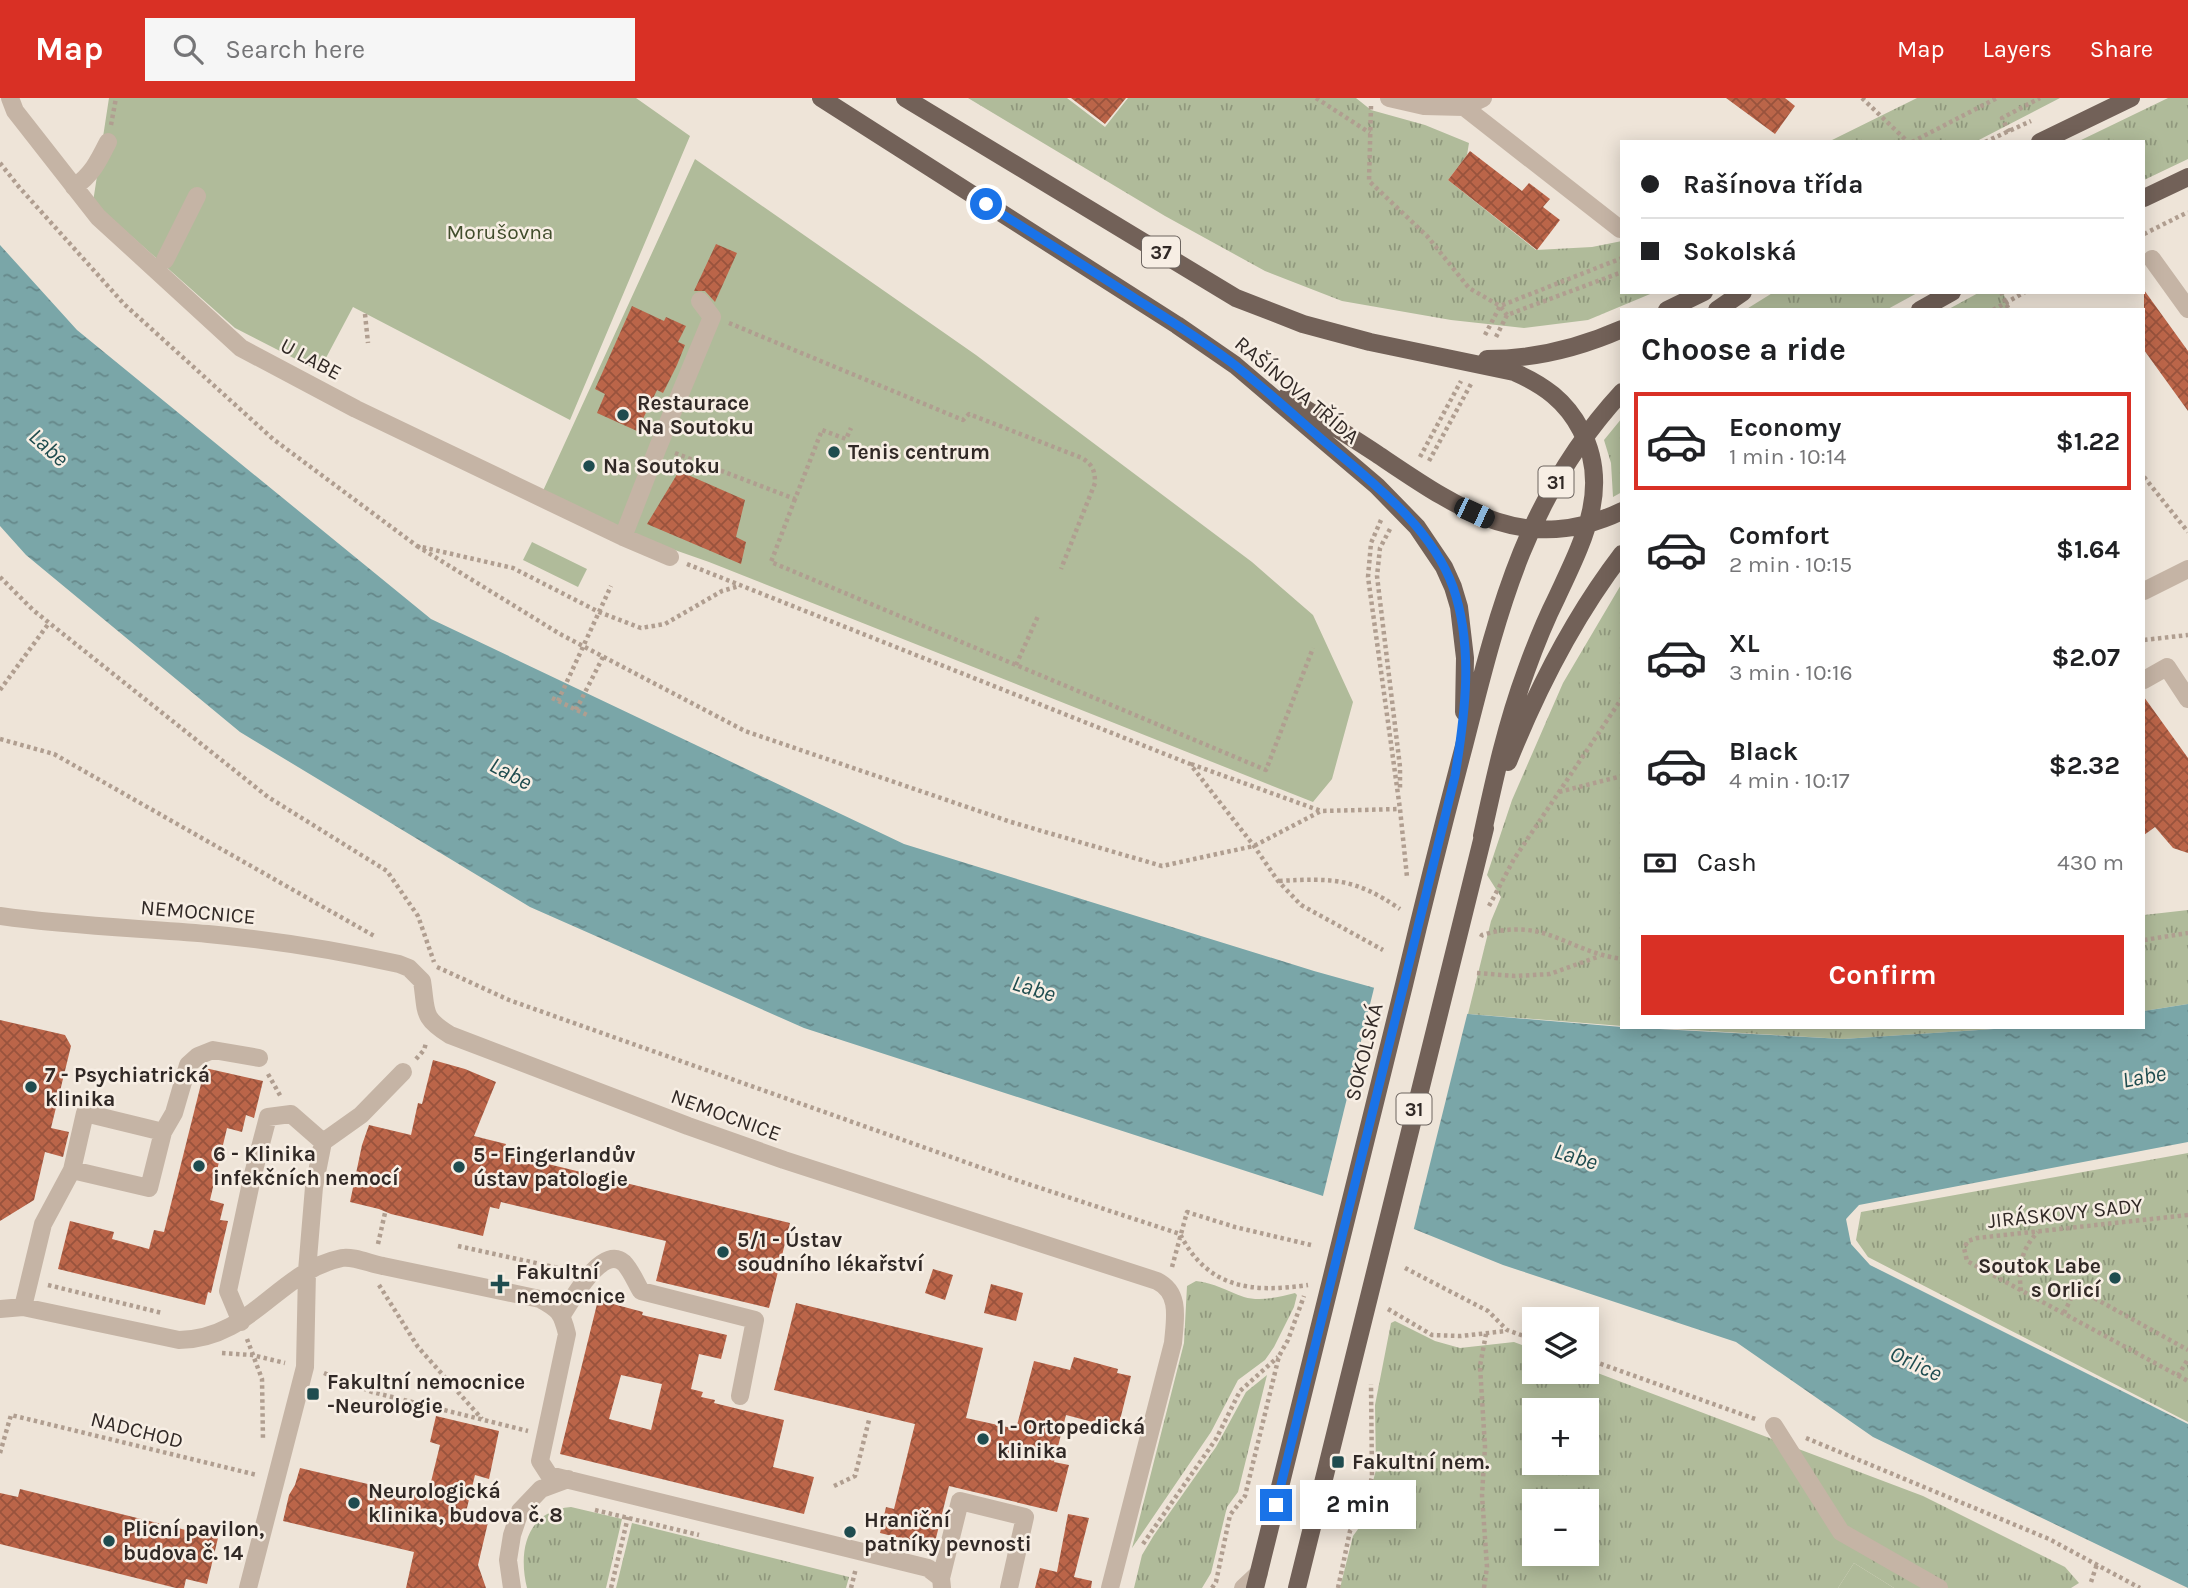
<!DOCTYPE html>
<html lang="en">
<head>
<meta charset="utf-8">
<style>
	body { margin:0; font-family:Karla,sans-serif; background:#f6f6f6; color:#202124; height:100vh; display:flex; flex-direction:column; font-size:26px; white-space:nowrap }
	* { box-sizing:border-box; margin:0 }
	p { font-size:23px; color:#757577 }
	.icon { flex:none; width:38px; height:38px; fill:none; stroke:currentColor; stroke-width:2; stroke-linecap:round; stroke-linejoin:round }
	.map { position:relative; flex:1; overflow:hidden }
	.sheet { position:absolute; left:1620px; top:210px; width:525px; height:721px; display:flex; flex-direction:column; background:#fff; border-radius:0px; box-shadow:0 4px 18px #0003 }
	.sheet>* { flex:none }
	.banner { position:absolute; left:1620px; top:42px; width:525px; height:154px; border-radius:0px; box-shadow:0 4px 18px #0003; display:grid; align-content:center; height:154px; padding:0 21px; background:#fff }
	.tools { position:absolute; left:1522px; top:1209px; display:grid; gap:14px }
	.tools a { display:grid; place-items:center; width:77px; height:77px; border-radius:0px; background:#fff; box-shadow:0 4px 18px #0003; font-size:35px }
	.end { position:absolute; width:32px; height:32px; margin:-16px; border:9px solid #1a73e8; background:#fff; box-shadow:0 0 0 4px #fff }
	.from { border-radius:50% }
	.bubble { position:absolute; height:49px; border-radius:0px; background:#fff; box-shadow:0 4px 18px #0003; font-size:23px; font-weight:700; line-height:49px; text-align:center }
	.car { position:absolute; width:21px; height:42px; margin:-21px -10px; border-radius:9px; box-shadow:0 0 5px 2px #0007; background:linear-gradient(#222 24%,#8ab4d8 0 40%,#222 0 76%,#8ab4d8 0 86%,#222 0) }
	.banner b { display:flex; align-items:center; gap:24px; height:66px; font-size:26px }
	.banner b+b { border-top:2px solid #e0e0e0 }
	.banner i { width:18px; height:18px; background:#202124 }
	ul { padding:0; list-style:none }
	li { display:flex; align-items:center; gap:21px; height:98px; margin:0 14px 10px; padding:0 7px; border:4px solid transparent; border-radius:0px }
	li div { flex:1 }
	li b { display:block; font-size:26px }
	li em { font-style:normal; font-weight:700 }
	li.current { border-color:#d93025 }
	li>.icon { width:63px; height:63px; stroke-width:1.5 }
	h2 { padding:0 21px; font-size:32px; line-height:84px }
	.pay { display:flex; align-items:center; gap:18px; height:77px; padding:0 21px; font-size:26px }
	.pay p { margin-inline-start:auto }
	.action { display:flex; gap:14px; margin-top:auto; padding:14px 21px }
	.action a { flex:1; height:80px; border-radius:0px; background:#d93025; color:#fff; font-size:28px; font-weight:700; line-height:80px; text-align:center }
	header { display:flex; align-items:center; gap:42px; box-sizing:border-box; height:98px; padding:0 35px; background:#d93025; color:#fff }
	header strong { font-size:33px }
	nav { display:flex; gap:38px; margin-inline-start:auto; font-size:24px }
	.search { width:490px; height:63px; background:#f6f6f6; display:flex; align-items:center; gap:18px; box-sizing:border-box; padding:0 24px; border-radius:0px; color:#757577; font-size:26px }
	.map>svg:first-child { display:block }
	.grass { fill:url(#grass-tufts); fill-rule:evenodd }
	.garden { fill:#b0bb9a }
	.water { fill:url(#water-ripples) }
	.pier { fill:#eee4d8 }
	.building { fill:url(#building-cross-hatch); fill-rule:evenodd }
	.lines { fill:none; stroke-linecap:round; stroke-linejoin:round }
	.path { stroke:#b09e90; stroke-width:4.5; stroke-dasharray:3.5 3.5; stroke-linecap:butt }
	.minor { stroke:#c5b4a5; stroke-width:18 }
	.major { stroke:#726158; stroke-width:18 }
	.route { stroke:#1a73e8; stroke-width:9 }
	.poi-dot { fill:#1f4c4f; stroke:#f7eee4; stroke-width:2.5 }
	.labels { text-anchor:middle; stroke-width:5; stroke-linejoin:round; paint-order:stroke }
	.shield { fill:#f7eee4; stroke:#6c645f; stroke-width:2 }
	.shield-label { font-size:19px; font-weight:bold; fill:#312926 }
	.park-label { font-size:21px; fill:#414d2c; stroke:#f7eee4 }
	.street-label { font-size:21px; fill:#312926; stroke:#f7eee4 }
	.poi-label { font-size:21px; font-weight:bold; fill:#312926; stroke:#f7eee4; text-anchor:start }
	.water-label { font-size:23px; font-style:italic; fill:#1f4c4f; stroke:#f7eee4 }
</style>
</head>
<body>
<header>
<strong>Map</strong>
<div class="search"><svg class="icon" aria-label="search" viewBox="0 0 24 24"><circle cx="10" cy="10" r="6"/><path d="M15 15l6 6"/></svg>Search here</div>
<nav><a>Map</a><a>Layers</a><a>Share</a></nav>
</header>
<div class="map">
<svg width="2188" height="1490" viewBox="0 0 2188 1490">
	<defs>
		<pattern id="grass-tufts" width="24" height="20" patternUnits="userSpaceOnUse" patternTransform="scale(1.75)"><rect width="24" height="20" fill="#b0bb9a"/><path d="M3 7l-1-3M5 7V3M7 7l1-3M15 17l-1-3M17 17v-4M19 17l1-3" fill="none" stroke="#90987d"/></pattern>
		<pattern id="water-ripples" width="26" height="14" patternUnits="userSpaceOnUse" patternTransform="scale(1.75)"><rect width="26" height="14" fill="#7aa6a8"/><path d="M2 4q2-2 4 0t4 0M15 11q2-2 4 0t4 0" fill="none" stroke="#658789"/></pattern>
		<pattern id="building-cross-hatch" width="8" height="8" patternUnits="userSpaceOnUse" patternTransform="scale(1.75)"><rect width="8" height="8" fill="#bb6549"/><path d="M0 0l8 8M0 8l8-8" fill="none" stroke="#99533d"/></pattern>
	</defs>
	<rect width="100%" height="100%" fill="#eee4d8"/>
	<path class="grass" d="M968 0H1067L1105 29 1128 0H1356L1371 12 1425 27 1469 45 1467 57 1448 82 1536 152 1592 149 1622 143V194H1655L1588 222 1524 230 1451 222 1342 203 1265 173 1165 118Z
		M1917 0H2060L1975 44H1828Z
		M2168 0H2188V61L2144 82V44H2077Z
		M1774 194H1919L1886 212H1745Z
		M1980 194H2003L2009 212H1947Z
		M1622 320V394L1613 399 1611 365 1604 342Z
		M1622 485V928L1468 916 1491 823 1501 799 1487 777 1512 702 1563 585Z
		M2188 812V906L2144 913V817Z
		M1640 929H2024L1843 941Z
		M2188 1055V1324L1868 1159 1856 1142 1861 1114Z
		M1196 1183C1214 1185 1227 1193 1244 1199 1260 1204 1279 1199 1295 1195L1297 1197 1294 1209 1274 1249 1265 1262 1238 1282 1211 1334 1132 1450 1184 1245 1187 1188Z
		M1395 1223 1435 1243 1460 1250 1514 1244 1535 1252V1274H1587V1271L1923 1398 2065 1469 2079 1485 2071 1490H1894L1854 1465 1838 1490H1340L1353 1438 1361 1427 1376 1372 1375 1307 1391 1225ZM1535 1312H1587V1365H1535ZM1535 1404H1587V1456H1535Z
		M1267 1277 1238 1394 1227 1409 1211 1475 1202 1490H1134L1142 1457 1154 1437 1216 1349 1246 1294Z
		M571 1409 622 1421 606 1490H527C518 1453 526 1413 571 1409Z
		M632 1425 849 1479 846 1490H616Z"/>
	<path class="garden" d="M109 0H636L690 38 570 322 353 209 319 273 235 230 93 104Z
		M695 61 976 257 1252 464 1313 517 1353 604 1332 681 1313 704 709 464 632 437 542 395Z
		M532 444 587 471 578 489 523 462Z
		M1854 1465 1894 1490H1838Z"/>
	<path class="water" d="M0 147 77 232 431 521 904 746 1314 873 1468 916 1622 929 1843 941 2024 929H2144V913L2188 906V1044L1859 1107 1846 1121 1851 1146 1870 1167 2188 1326V1490L1873 1339 1736 1244 1503 1167 1414 1131 1323 1098 804 930 530 809 240 634 26 457 0 428Z"/>
	<path class="pier" d="M1375 886 1468 913 1413 1134 1322 1102Z"/>
	<path class="building" d="M1071 0H1126L1105 26Z
		M1726 0H1785L1795 8 1775 36Z
		M1470 53 1522 93 1529 85 1550 101 1543 109 1560 122 1537 152 1448 82Z
		M716 146 737 155 715 204 705 193H694Z
		M2144 192 2188 253V313L2144 252Z
		M632 208 664 223 666 219 686 228 678 244 685 247 677 267 663 295 657 292 637 333 597 315 605 296 595 291Z
		M679 373 745 402 736 439 746 444 741 466 647 426Z
		M2144 599 2188 660V755L2173 750 2155 729 2144 737Z
		M0 922 65 937 71 948 51 1030 69 1034 63 1059 45 1054 34 1102 0 1123Z
		M433 962 465 971 496 984 474 1038 506 1046 503 1055 790 1125 769 1210 656 1183 666 1143 501 1104 499 1111 490 1109 483 1138 391 1116 379 1111 350 1104 362 1047 369 1027 411 1037 418 1005 422 1006Z
		M205 970 263 983 254 1020 246 1017 242 1034 227 1030 210 1102 224 1106 220 1122 228 1123 211 1195 208 1194 205 1207 58 1171 70 1123 114 1134 112 1141 149 1151 154 1132 164 1134Z
		M933 1171 953 1177 945 1202 925 1195Z
		M991 1186 1023 1195 1016 1223 984 1215Z
		M598 1202 643 1214 642 1217 727 1237 721 1261 699 1256 691 1291 703 1294 701 1299 715 1302 714 1305 784 1322 773 1369 814 1379 804 1416 560 1356ZM621 1277 662 1286 651 1332 609 1321Z
		M796 1205 983 1250 966 1320 1016 1331 1034 1263 1070 1272 1074 1259 1118 1271 1117 1275 1131 1278 1119 1326 1106 1323 1104 1327 1066 1317 1054 1364 1069 1367 1057 1414 949 1388 934 1448 880 1435 886 1409 894 1411 915 1326 774 1292Z
		M436 1318 499 1333 489 1381 475 1377 466 1414 489 1420 478 1467 486 1490H406L414 1454 283 1423 289 1397 295 1387 300 1370 427 1400 440 1347 430 1344Z
		M20 1391 218 1440 207 1486 186 1481 184 1490H176L0 1446V1395L18 1399Z
		M1068 1416 1089 1420 1074 1479 1092 1483 1091 1490H1035L1040 1470 1057 1474Z"/>
	<g class="lines">
		<path class="path" d="M1316 0 1370 35
			M1862 0 1908 44
			M1371 8 1369 83 1427 138 1469 190 1500 208 1507 217
			M111 27 116 0
			M2009 34 2002 20 2040 0
			M1912 44 1997 0
			M1985 44 2031 23
			M0 65 19 89 124 206 273 341 417 448 513 470 599 514 641 530 665 526 722 493 739 488
			M2144 136 2188 114
			M2001 194 2009 212
			M1993 212 2025 194
			M365 216 368 245
			M729 225 963 322 969 316 1082 360C1093 367 1095 373 1095 385L1061 471
			M1485 237 1500 208 1622 160
			M1496 239 1507 217 1622 174
			M675 355 795 401 822 332 846 341 851 330
			M1420 359 1461 283
			M1429 363 1471 286
			M2144 379 2188 434
			M795 401 771 464 1266 672 1313 550
			M1381 422 1371 445 1368 479 1400 711 1407 779
			M1390 431 1380 450 1377 478 1400 669V692
			M417 448 560 536 745 633 1011 724 1162 768 1254 748 1321 713 1400 711
			M687 466 1190 666 1254 748 1278 783 1301 807 1383 852
			M0 479 33 512 268 699 387 773 418 818 434 864
			M2144 542 2188 537
			M1016 567 1038 518
			M0 592 49 525
			M552 600 587 617
			M558 603 611 488
			M576 612 603 559
			M0 641 54 656 376 839
			M1191 666 1321 713
			M1559 694 1622 678
			M1279 783C1332 780 1355 780 1400 811
			M1489 808 1514 761 1622 600
			M1481 839 1482 837C1546 818 1565 853 1622 861
			M2144 842 2188 835
			M437 869 509 902 1013 1081 1180 1136C1208 1191 1252 1195 1308 1187
			M1477 875 1515 878 1550 876 1600 858
			M416 961 424 952 426 945
			M268 976 281 999
			M2188 1117 1977 1140 1968 1143 1964 1150 1967 1163 2188 1283
			M378 1146 385 1115
			M458 1148 568 1172
			M1172 1169 1187 1114 1235 1129 1311 1147
			M1405 1170 1488 1213 1507 1232 1535 1242
			M48 1187 162 1215
			M379 1187 418 1249 482 1321
			M2021 1193C2018 1170 2021 1151 2038 1134
			M1388 1211 1432 1237 1461 1238 1506 1233
			M2064 1215 2076 1190 2188 1252
			M247 1241 262 1281 263 1342
			M222 1255 252 1257 285 1265
			M1587 1261 1758 1322
			M324 1275 372 1294 528 1333
			M2178 1278 2188 1261
			M1806 1340 2049 1441 2140 1490
			M0 1355 11 1317 257 1377
			M834 1388 855 1378 869 1322
			M595 1412 699 1437
			M1143 1446 1216 1341 1240 1293 1278 1259
			M2091 1484 2097 1466
			M611 1490 628 1419
			M851 1490 856 1470
			M1212 1490 1216 1484 1230 1417 1245 1398 1279 1258 1288 1242 1304 1198
			M1338 1490 1350 1433 1362 1415 1372 1379 1371 1286
			M1484 1490 1487 1469 1482 1397 1485 1349 1480 1268 1486 1236"/>
		<path class="minor" d="M10 0 15 13 98 119 241 250 356 311 623 439 670 459
			M1389 0 1424 8 1464 9 1483 0
			M1464 9 1620 131
			M74 89C92 77 99 62 108 44
			M2152 161 2188 211
			M165 162 197 98
			M623 439 658 349 712 219 700 203
			M2144 493 2188 471
			M2144 582 2167 569 2188 601
			M0 818C69 828 139 830 208 836 273 842 336 852 399 866L409 870 422 883C427 914 421 919 450 937L688 1028 784 1062 1157 1183C1181 1195 1175 1221 1173 1245L1110 1490
			M163 1034 174 1015 188 967 198 958 213 952 259 960
			M323 1044 361 1017 403 974
			M23 1209 43 1126 72 1072 85 1015 163 1034 149 1090 72 1072
			M0 1211 23 1209 179 1242C252 1241 278 1173 342 1160 353 1158 371 1166 383 1168 436 1179 488 1190 540 1201 559 1211 562 1215 567 1236L540 1363 549 1377 928 1470 941 1480 942 1490
			M562 1217C571 1204 602 1145 624 1165 631 1172 636 1185 641 1193L755 1222 740 1298
			M241 1224 228 1193 252 1080 268 1019 291 1016 323 1044 314 1089 307 1173 305 1269 248 1490
			M1774 1328 1841 1434 1939 1490
			M941 1480 960 1403 1025 1419 1009 1490
			M512 1490 508 1462 512 1437 520 1413 541 1391 568 1381
			M1243 1490 1259 1475"/>
		<path class="major" d="M821 0 1177 227 1235 267 1377 388 1417 429 1444 469 1453 489 1459 509 1465 560 1464 614
			M905 0 1236 200 1303 226 1370 244 1514 274C1544 287 1566 303 1581 332 1612 390 1582 445 1557 499 1545 523 1535 548 1526 573 1506 627 1494 683 1482 738
			M2040 44 2131 0
			M2144 100 2188 79
			M1667 212 1704 194
			M1717 212 1743 194
			M1920 212 1952 194
			M1487 261C1534 261 1579 250 1622 231
			M1286 299C1317 318 1347 336 1377 356 1456 409 1525 460 1622 413
			M1508 664C1538 589 1573 520 1622 456
			M1255 1490C1304 1289 1354 1088 1404 887 1423 807 1443 727 1464 648 1498 514 1525 399 1622 294
			M1297 1490 1485 730"/>
	</g>
	<g class="lines">
		<path class="route" d="M986 106C1037 138 1088 170 1139 203 1171 223 1205 244 1236 268 1269 294 1300 323 1332 350 1378 389 1432 431 1453 489 1474 549 1465 617 1455 678L1276 1407"/>
	</g>
	<g class="poi-dot">
		<circle cx="623" cy="317" r="7"/>
		<circle cx="834" cy="354" r="7"/>
		<circle cx="589" cy="368" r="7"/>
		<circle cx="31" cy="989" r="7"/>
		<circle cx="199" cy="1068" r="7"/>
		<circle cx="459" cy="1069" r="7"/>
		<circle cx="723" cy="1154" r="7"/>
		<circle cx="2115" cy="1180" r="7"/>
		<path d="M496.5 1175.5h7v7h7v7h-7v7h-7v-7h-7v-7h7z"/>
		<rect x="306" y="1289" width="14" height="14" rx="3.5"/>
		<circle cx="983" cy="1341" r="7"/>
		<rect x="1331" y="1357" width="14" height="14" rx="3.5"/>
		<circle cx="354" cy="1405" r="7"/>
		<circle cx="850" cy="1434" r="7"/>
		<circle cx="109" cy="1443" r="7"/>
	</g>
	<g class="labels">
		<g class="shield">
			<rect x="1142" y="138.5" width="38" height="31" rx="5"/>
			<rect x="1538.5" y="368.5" width="35" height="31" rx="5"/>
			<rect x="1396.5" y="995.5" width="35" height="31" rx="5"/>
		</g>
		<g class="shield-label">
			<text x="1161" y="161">37</text>
			<text x="1556" y="391">31</text>
			<text x="1414" y="1018">31</text>
		</g>
		<g class="park-label">
			<text x="500" y="141">Morušovna</text>
		</g>
		<g class="street-label">
			<text transform="translate(311 261) rotate(28)" y="7">U LABE</text>
			<text transform="translate(1297 292) rotate(40)" y="7">RAŠÍNOVA TŘÍDA</text>
			<text transform="translate(198 814) rotate(5)" y="7">NEMOCNICE</text>
			<text transform="translate(1364 954) rotate(-76)" y="7">SOKOLSKÁ</text>
			<text transform="translate(726 1017) rotate(20)" y="7">NEMOCNICE</text>
			<text transform="translate(2065 1115) rotate(-6)" y="7">JIRÁSKOVY SADY</text>
			<text transform="translate(137 1332) rotate(14)" y="7">NADCHOD</text>
		</g>
		<g class="poi-label">
			<text x="637" y="312">Restaurace<tspan x="637" dy="24">Na Soutoku</tspan></text>
			<text x="848" y="361">Tenis centrum</text>
			<text x="603" y="375">Na Soutoku</text>
			<text x="45" y="984">7 - Psychiatrická<tspan x="45" dy="24">klinika</tspan></text>
			<text x="213" y="1063">6 - Klinika<tspan x="213" dy="24">infekčních nemocí</tspan></text>
			<text x="473" y="1064">5 - Fingerlandův<tspan x="473" dy="24">ústav patologie</tspan></text>
			<text x="737" y="1149">5/1 - Ústav<tspan x="737" dy="24">soudního lékařství</tspan></text>
			<text x="2101" y="1175" text-anchor="end">Soutok Labe<tspan x="2101" dy="24">s Orlicí</tspan></text>
			<text x="516" y="1181">Fakultní<tspan x="516" dy="24">nemocnice</tspan></text>
			<text x="327" y="1291">Fakultní nemocnice<tspan x="327" dy="24">-Neurologie</tspan></text>
			<text x="997" y="1336">1 - Ortopedická<tspan x="997" dy="24">klinika</tspan></text>
			<text x="1352" y="1371">Fakultní nem.</text>
			<text x="368" y="1400">Neurologická<tspan x="368" dy="24">klinika, budova č. 8</tspan></text>
			<text x="864" y="1429">Hraniční<tspan x="864" dy="24">patníky pevnosti</tspan></text>
			<text x="123" y="1438">Plicní pavilon,<tspan x="123" dy="24">budova č. 14</tspan></text>
		</g>
		<g class="water-label">
			<text transform="translate(49 349) rotate(42)" y="8">Labe</text>
			<text transform="translate(511 675) rotate(28)" y="8">Labe</text>
			<text transform="translate(1034 890) rotate(17)" y="8">Labe</text>
			<text transform="translate(2144 978) rotate(-10)" y="8">Labe</text>
			<text transform="translate(1576 1058) rotate(17)" y="8">Labe</text>
			<text transform="translate(1916 1265) rotate(25)" y="8">Orlice</text>
		</g>
	</g>
</svg>
<div class="tools">
<a><svg class="icon" aria-label="layers" viewBox="0 0 24 24"><path d="M12 4l9 5-9 5-9-5zM3 14l9 5 9-5"/></svg></a>
<a>+</a>
<a>−</a>
</div>
<i class="end from" style="left:986px;top:106px"></i>
<i class="end" style="left:1276px;top:1407px"></i>
<div class="bubble" style="left:1300px;top:1382px;width:116px">2 min</div>
<i class="car" style="left:1474px;top:415px;rotate:115deg"></i>
<div class="banner">
<b><i class="from"></i>Rašínova třída</b>
<b><i></i>Sokolská</b>
</div>
<section class="sheet">
<h2>Choose a ride</h2>
<ul>
<li class="current"><svg class="icon" aria-label="car" viewBox="0 0 24 24"><path d="M5 17H2v-5l4-1 3-4h7l3 4 3 1v5h-3M9 17h6M6 11h13"/><circle cx="7" cy="17" r="2"/><circle cx="17" cy="17" r="2"/></svg><div><b>Economy</b><p>1 min · 10:14</p></div><em>$1.22</em></li>
<li><svg class="icon" aria-label="car" viewBox="0 0 24 24"><path d="M5 17H2v-5l4-1 3-4h7l3 4 3 1v5h-3M9 17h6M6 11h13"/><circle cx="7" cy="17" r="2"/><circle cx="17" cy="17" r="2"/></svg><div><b>Comfort</b><p>2 min · 10:15</p></div><em>$1.64</em></li>
<li><svg class="icon" aria-label="car" viewBox="0 0 24 24"><path d="M5 17H2v-5l4-1 3-4h7l3 4 3 1v5h-3M9 17h6M6 11h13"/><circle cx="7" cy="17" r="2"/><circle cx="17" cy="17" r="2"/></svg><div><b>XL</b><p>3 min · 10:16</p></div><em>$2.07</em></li>
<li><svg class="icon" aria-label="car" viewBox="0 0 24 24"><path d="M5 17H2v-5l4-1 3-4h7l3 4 3 1v5h-3M9 17h6M6 11h13"/><circle cx="7" cy="17" r="2"/><circle cx="17" cy="17" r="2"/></svg><div><b>Black</b><p>4 min · 10:17</p></div><em>$2.32</em></li>
</ul>
<div class="pay"><svg class="icon" aria-label="cash" viewBox="0 0 24 24"><path d="M3 7h18v10H3z"/><circle cx="12" cy="12" r="2"/></svg>Cash<p>430 m</p></div>
<div class="action"><a>Confirm</a></div>
</section>
</div>
</body>
</html>
